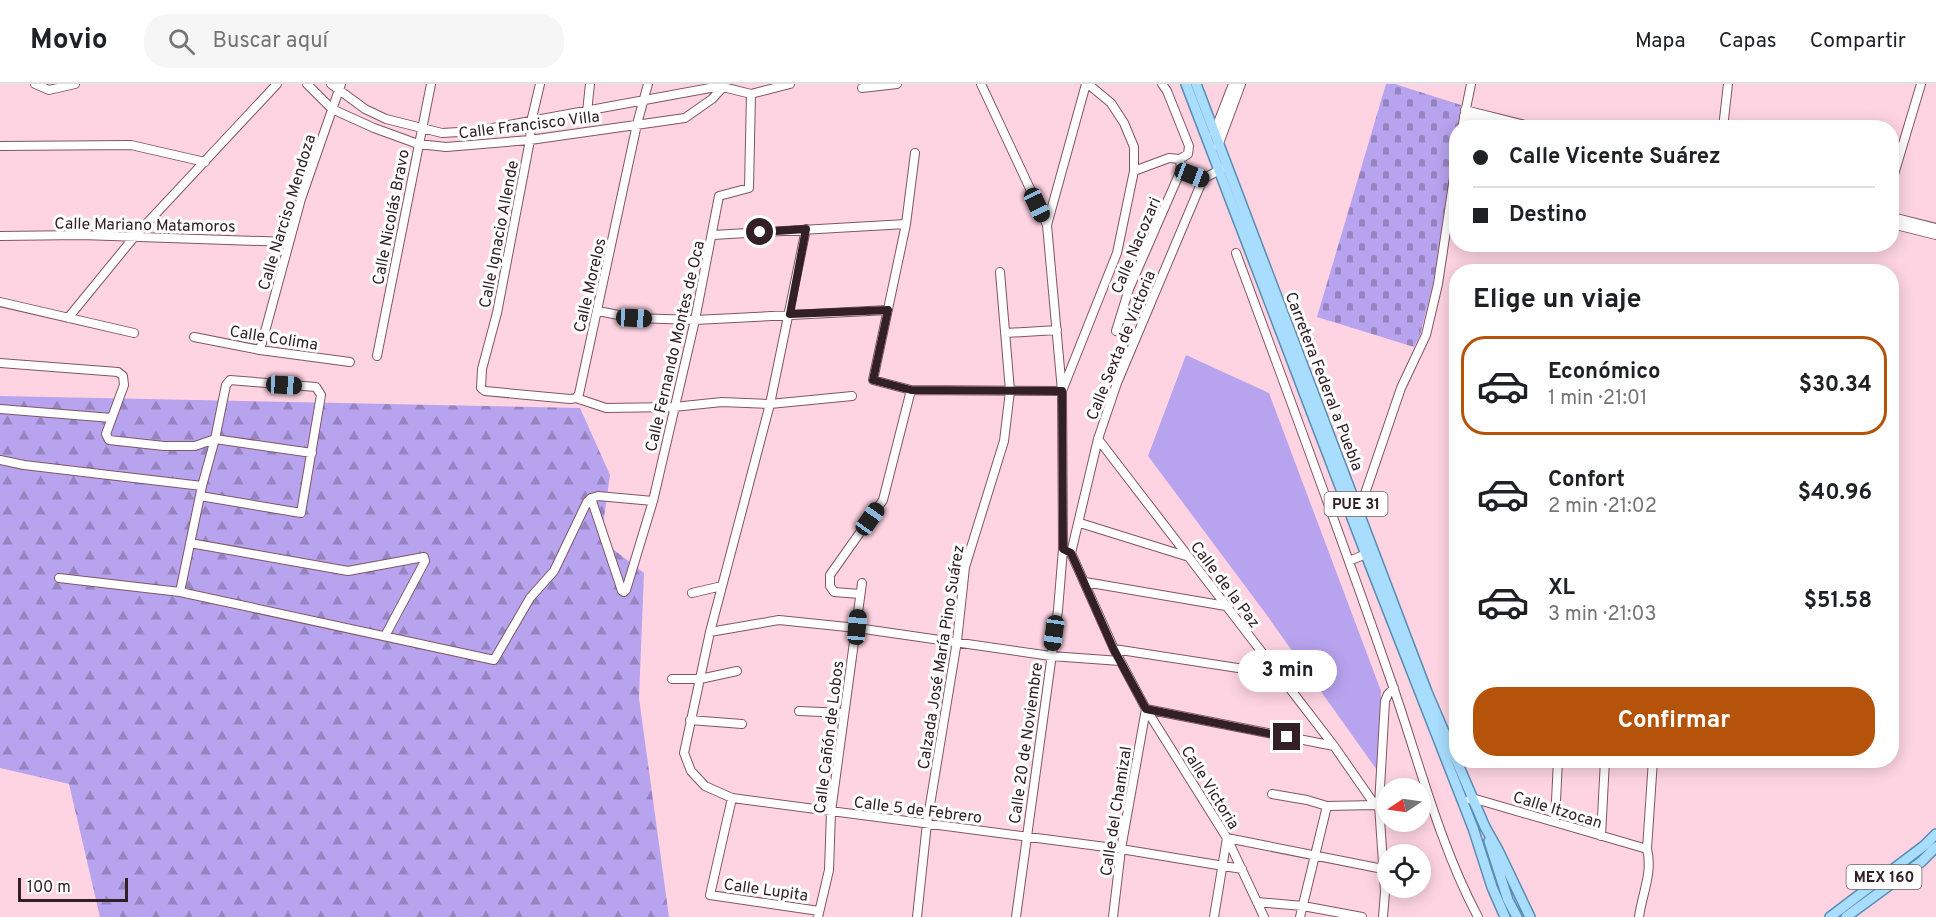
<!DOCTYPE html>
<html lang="es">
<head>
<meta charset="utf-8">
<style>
	body { margin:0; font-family:Overpass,sans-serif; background:#f6f6f6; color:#202124; height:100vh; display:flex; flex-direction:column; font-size:22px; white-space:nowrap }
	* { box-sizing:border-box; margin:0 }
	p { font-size:20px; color:#757577 }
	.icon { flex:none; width:33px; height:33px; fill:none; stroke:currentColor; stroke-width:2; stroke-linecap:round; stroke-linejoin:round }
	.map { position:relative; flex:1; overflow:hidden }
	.drawer { position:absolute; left:1449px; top:180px; width:450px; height:504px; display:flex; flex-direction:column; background:#fff; border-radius:24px; box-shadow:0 3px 15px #0003 }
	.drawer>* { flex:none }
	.banner { position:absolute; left:1449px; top:36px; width:450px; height:132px; border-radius:24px; box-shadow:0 3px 15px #0003; display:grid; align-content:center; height:132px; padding:0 24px; background:#fff }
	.needle { width:39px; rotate:257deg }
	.controls { position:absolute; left:1377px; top:694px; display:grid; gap:12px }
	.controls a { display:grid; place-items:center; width:54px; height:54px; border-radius:50%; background:#fff; box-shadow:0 3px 15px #0003; font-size:30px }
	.scale { position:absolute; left:18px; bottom:15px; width:110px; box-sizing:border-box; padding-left:6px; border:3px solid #332027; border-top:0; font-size:16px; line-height:21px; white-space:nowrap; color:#332027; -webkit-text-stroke:4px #fff; paint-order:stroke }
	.end { position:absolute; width:27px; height:27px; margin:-14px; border:8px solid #332027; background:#fff; box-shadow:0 0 0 3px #fff }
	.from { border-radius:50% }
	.bubble { position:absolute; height:42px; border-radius:21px; background:#fff; box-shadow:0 3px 15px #0003; font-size:20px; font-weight:700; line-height:42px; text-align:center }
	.car { position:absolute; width:18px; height:36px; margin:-18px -9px; border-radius:8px; box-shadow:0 0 4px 2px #0007; background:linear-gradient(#222 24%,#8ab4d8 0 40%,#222 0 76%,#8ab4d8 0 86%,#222 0) }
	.banner b { display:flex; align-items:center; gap:21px; height:57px; font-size:22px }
	.banner b+b { border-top:2px solid #e0e0e0 }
	.banner i { width:15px; height:15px; background:#202124 }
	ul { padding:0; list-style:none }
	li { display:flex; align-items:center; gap:18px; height:99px; margin:0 12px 9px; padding:0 12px; border:3px solid transparent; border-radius:24px }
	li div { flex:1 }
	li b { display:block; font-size:22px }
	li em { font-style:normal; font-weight:700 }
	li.active { border-color:#b45309 }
	li>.icon { width:54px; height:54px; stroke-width:1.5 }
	h2 { padding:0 24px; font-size:27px; line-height:72px }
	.cta { display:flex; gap:12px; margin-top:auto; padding:12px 24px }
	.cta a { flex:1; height:69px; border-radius:24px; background:#b45309; color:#fff; font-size:24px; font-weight:700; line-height:69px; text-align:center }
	header { display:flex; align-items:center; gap:36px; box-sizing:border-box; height:84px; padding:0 30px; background:#fff; border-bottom:2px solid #e0e0e0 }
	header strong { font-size:28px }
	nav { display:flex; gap:33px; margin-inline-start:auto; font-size:21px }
	.search { width:420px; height:54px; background:#f6f6f6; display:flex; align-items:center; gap:15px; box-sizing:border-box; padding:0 21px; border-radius:24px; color:#757577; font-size:22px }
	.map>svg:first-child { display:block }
	.green { fill:#b8a3ee }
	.forest { fill:url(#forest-firs) }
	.cemetery { fill:url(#cemetery-stones) }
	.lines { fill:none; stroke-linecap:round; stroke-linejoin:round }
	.minor-casing { stroke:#815564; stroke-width:10 }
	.major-casing { stroke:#598db1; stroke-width:12 }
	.minor { stroke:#fff; stroke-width:8 }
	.major { stroke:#a8ddfd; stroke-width:9 }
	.route { stroke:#332027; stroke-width:8 }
	.labels { text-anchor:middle; stroke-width:6; stroke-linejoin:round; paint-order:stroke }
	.shield { fill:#fff; stroke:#706368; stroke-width:1.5 }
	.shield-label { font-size:15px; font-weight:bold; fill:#332027 }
	.street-label { font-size:16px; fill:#332027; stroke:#fff }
</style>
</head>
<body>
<header>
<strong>Movio</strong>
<div class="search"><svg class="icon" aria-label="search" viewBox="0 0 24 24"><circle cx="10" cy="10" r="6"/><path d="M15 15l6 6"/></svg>Buscar aquí</div>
<nav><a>Mapa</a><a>Capas</a><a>Compartir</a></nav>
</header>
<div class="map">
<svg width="1936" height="833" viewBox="0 0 1936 833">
	<defs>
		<pattern id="forest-firs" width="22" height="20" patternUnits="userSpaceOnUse" patternTransform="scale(1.5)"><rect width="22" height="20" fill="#b8a3ee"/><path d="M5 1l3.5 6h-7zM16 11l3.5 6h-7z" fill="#9684c1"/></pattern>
		<pattern id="cemetery-stones" width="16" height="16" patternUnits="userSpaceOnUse" patternTransform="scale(1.5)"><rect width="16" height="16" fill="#b8a3ee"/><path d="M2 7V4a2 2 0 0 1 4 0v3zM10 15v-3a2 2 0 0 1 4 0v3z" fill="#9684c1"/></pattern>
	</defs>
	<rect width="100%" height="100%" fill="#fed4e2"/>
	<path class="green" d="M1186 271 1269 309 1381 607 1379 689 1266 530 1148 372Z"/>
	<path class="forest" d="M0 312 580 324 610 391 601 456 644 489 639 614 669 833H100L69 700 0 684Z"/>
	<path class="cemetery" d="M1386 0H1395L1461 21 1433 200 1420 251 1414 263 1317 233Z"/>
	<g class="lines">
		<defs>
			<path id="minor" d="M35 0 49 6 75 0
				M307 0 332 25 374 44 418 60 446 63 530 56 685 34 712 15 724 2
				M331 0 365 25 386 35 442 49 476 47 710 4 723 3 751 10 790 0
				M540 0 531 38 530 56 497 229 482 285 481 304 485 307 570 315 576 314 579 310 637 40 648 0
				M981 0 1047 141 1062 307 1063 465 1058 526 1016 833
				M1162 0 1167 7 1189 62 1188 70 1180 75
				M862 4 897 0
				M1465 26 1537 44
				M587 28 590 0
				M1464 32 1509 44
				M1462 44 1471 0
				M1723 44 1728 0
				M1214 49 1233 0
				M0 62 131 61 205 78
				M1218 62 1241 0
				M915 69 906 140 873 296 911 306 1062 307 1117 169 1134 87V63L1124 39 1111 19 1088 0
				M1134 87 1169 74 1180 75 1181 86 1203 95
				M1892 97 1921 0
				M1892 133 1936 144
				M1892 140 1936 151
				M1047 141 1086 0
				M806 145 770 320 710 548 684 669 691 687 705 702 732 714 1121 765 1242 785
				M713 151 906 140
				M0 152 82 151 289 158
				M1236 169C1288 309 1340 449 1389 591 1417 670 1438 758 1478 833
				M0 218 134 249
				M598 227 634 234 695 236 888 226
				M68 234 135 152 277 0
				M1116 247 1129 205 1181 86
				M1006 249 1057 246
				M194 253 260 266 350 278
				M260 266 301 115 341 0
				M377 272 431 0
				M0 279 118 288 123 292 124 301 106 350 109 356 164 362H195L215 355 312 369
				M576 314 606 324 674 323 722 318 770 320 852 312
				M0 325 112 334
				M1098 355 1334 662 1375 721
				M0 376 24 381 202 402
				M591 414 622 507 624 508 626 506 653 417 695 236 719 112 749 104 751 10
				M1358 430 1401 304 1426 251 1438 200 1456 80
				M1080 439 1189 473
				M190 459 348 487 424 473 425 477 385 552
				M1067 467 1071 469 1114 565 1146 625 1227 754 1264 833
				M1071 469 1098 355 1117 299 1203 95 1223 84
				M1349 477 1366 470
				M59 494 180 508 494 576 530 514 554 487 587 418 591 414 598 412 653 417
				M1085 498 1226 522
				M180 508 202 402 215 355 226 301 230 296 316 303 321 311 301 429 200 412
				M692 509 722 502
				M860 510 834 508 830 502V491L883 416 911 306
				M710 548 779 536 857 544 1051 572 1120 577
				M1114 565 1277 590 1291 589
				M672 595H700L737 587
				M799 627 844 629
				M690 636 742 640
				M1272 710 1307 716 1327 722
				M732 714 710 811 819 827
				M1470 715 1472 714 1647 765
				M1555 738 1558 676
				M1601 752 1605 676
				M1257 818 1303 822 1362 833
				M818 833 829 786 831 728 862 499
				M917 833 927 739 957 557 965 483 1004 357 1010 307 1000 188
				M1113 833 1121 765 1146 625 1334 662
				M1214 833 1227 754 1383 785
				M1300 833 1327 722 1376 721
				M1383 833 1385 808 1379 721 1385 617 1388 610 1394 604
				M1639 833C1642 810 1653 789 1647 765L1653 676"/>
			<path id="major" d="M1186 0 1370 481 1473 744 1492 803 1505 833
				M1196 0 1427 608 1485 743 1498 766 1530 833
				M1489 757 1508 816 1517 833
				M1830 833 1925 761 1936 750
				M1846 833 1921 778 1936 763"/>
		</defs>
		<use href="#minor" class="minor-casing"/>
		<use href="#major" class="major-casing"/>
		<use href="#minor" class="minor"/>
		<use href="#major" class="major"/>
	</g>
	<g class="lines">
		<path class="route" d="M760 148 806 145 790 230 888 226 873 296 911 306 1062 307 1063 465 1071 469 1114 566 1146 625 1287 653"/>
	</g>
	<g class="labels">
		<g class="shield">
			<rect x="1324.5" y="408" width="63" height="24" rx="4.5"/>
			<rect x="1846.5" y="781" width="75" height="24" rx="4.5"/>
		</g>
		<g class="shield-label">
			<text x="1356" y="425">PUE 31</text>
			<text x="1884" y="798">MEX 160</text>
		</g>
		<g class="street-label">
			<text transform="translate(529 40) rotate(-7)" y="6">Calle Francisco Villa</text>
			<text transform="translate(286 128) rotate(-73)" y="6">Calle Narciso Mendoza</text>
			<text transform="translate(390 133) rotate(-79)" y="6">Calle Nicolás Bravo</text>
			<text transform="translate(145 140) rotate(1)" y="6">Calle Mariano Matamoros</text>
			<text transform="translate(498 150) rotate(-79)" y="6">Calle Ignacio Allende</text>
			<text transform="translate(1135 161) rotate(-67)" y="6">Calle Nacozari</text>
			<text transform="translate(589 201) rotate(-77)" y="6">Calle Morelos</text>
			<text transform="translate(274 253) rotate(9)" y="6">Calle Colima</text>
			<text transform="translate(1120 261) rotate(-68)" y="6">Calle Sexta de Victoria</text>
			<text transform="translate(674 262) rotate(-77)" y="6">Calle Fernando Montes de Oca</text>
			<text transform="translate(1325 297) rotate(69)" y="6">Carretera Federal a Puebla</text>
			<text transform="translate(1226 500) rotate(53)" y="6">Calle de la Paz</text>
			<text transform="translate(940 573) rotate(-81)" y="6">Calzada José María Pino Suárez</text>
			<text transform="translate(828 653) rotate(-83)" y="6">Calle Cañón de Lobos</text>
			<text transform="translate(1025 659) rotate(-82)" y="6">Calle 20 de Noviembre</text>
			<text transform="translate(1211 703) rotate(58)" y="6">Calle Victoria</text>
			<text transform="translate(918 725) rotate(7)" y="6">Calle 5 de Febrero</text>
			<text transform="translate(1558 725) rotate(17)" y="6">Calle Itzocan</text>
			<text transform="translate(1115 727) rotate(-81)" y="6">Calle del Chamizal</text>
			<text transform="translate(766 805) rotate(8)" y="6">Calle Lupita</text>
		</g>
	</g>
</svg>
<div class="controls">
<a><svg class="needle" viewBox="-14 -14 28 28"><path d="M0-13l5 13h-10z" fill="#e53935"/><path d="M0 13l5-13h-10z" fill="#757577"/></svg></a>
<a><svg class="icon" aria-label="locate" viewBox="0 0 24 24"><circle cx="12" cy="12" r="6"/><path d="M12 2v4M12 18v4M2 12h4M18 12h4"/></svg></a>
</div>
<div class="scale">100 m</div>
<i class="end from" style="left:760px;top:148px"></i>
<i class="end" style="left:1287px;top:653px"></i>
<div class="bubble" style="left:1238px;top:566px;width:99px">3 min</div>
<i class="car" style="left:1192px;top:91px;rotate:111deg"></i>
<i class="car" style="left:1037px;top:121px;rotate:155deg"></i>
<i class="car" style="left:634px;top:234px;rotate:93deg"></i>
<i class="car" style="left:284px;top:301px;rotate:93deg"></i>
<i class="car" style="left:870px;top:435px;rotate:35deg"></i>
<i class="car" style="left:857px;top:543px;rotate:5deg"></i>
<i class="car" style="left:1054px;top:549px;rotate:188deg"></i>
<div class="banner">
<b><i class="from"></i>Calle Vicente Suárez</b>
<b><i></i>Destino</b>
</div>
<section class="drawer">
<h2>Elige un viaje</h2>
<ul>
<li class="active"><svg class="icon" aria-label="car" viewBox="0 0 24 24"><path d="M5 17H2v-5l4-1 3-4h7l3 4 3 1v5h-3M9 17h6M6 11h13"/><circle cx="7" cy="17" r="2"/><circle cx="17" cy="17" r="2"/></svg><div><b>Económico</b><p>1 min · 21:01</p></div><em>$30.34</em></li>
<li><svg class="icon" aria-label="car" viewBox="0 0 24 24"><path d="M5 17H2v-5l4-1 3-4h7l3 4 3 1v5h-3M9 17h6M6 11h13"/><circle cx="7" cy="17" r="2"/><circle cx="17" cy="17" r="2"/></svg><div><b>Confort</b><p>2 min · 21:02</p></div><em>$40.96</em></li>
<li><svg class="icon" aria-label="car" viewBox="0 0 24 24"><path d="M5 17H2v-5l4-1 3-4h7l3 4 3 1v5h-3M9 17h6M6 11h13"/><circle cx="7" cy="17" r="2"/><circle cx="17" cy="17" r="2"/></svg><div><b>XL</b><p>3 min · 21:03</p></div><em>$51.58</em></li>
</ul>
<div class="cta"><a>Confirmar</a></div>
</section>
</div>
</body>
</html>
